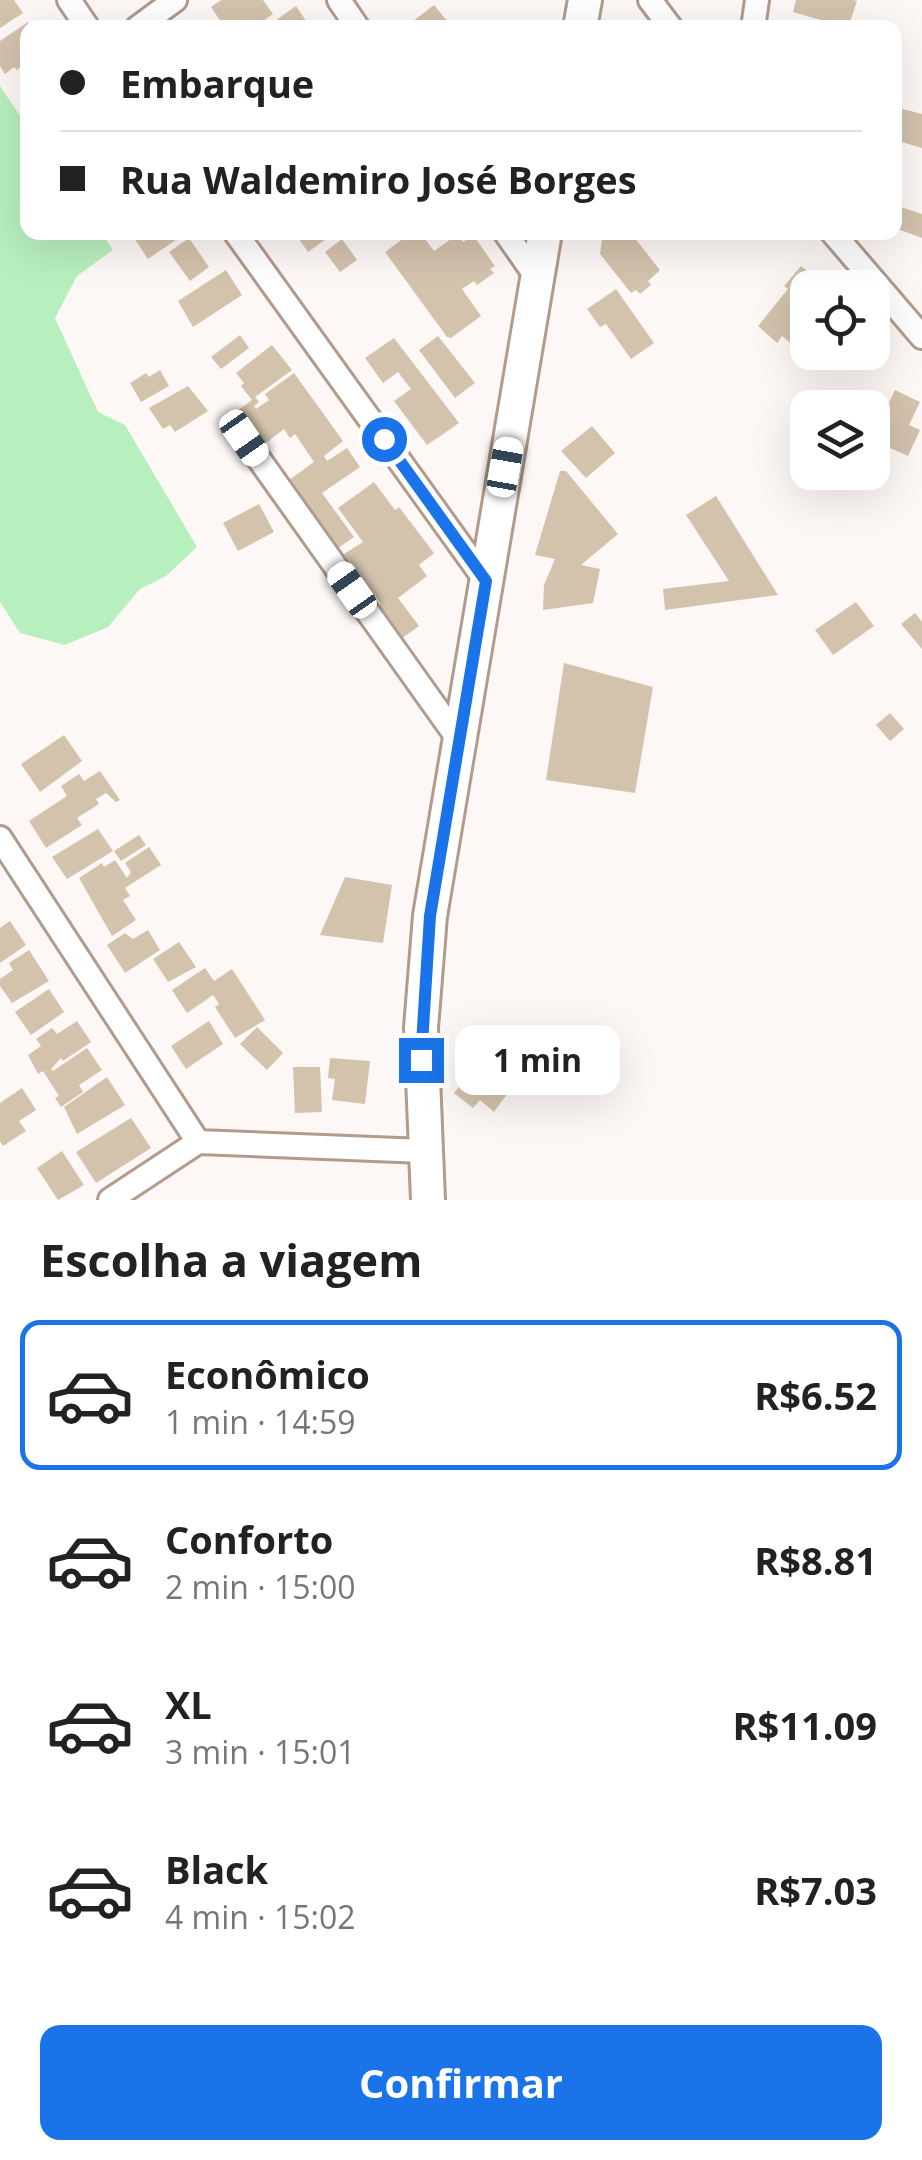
<!DOCTYPE html>
<html lang="pt">
<head>
<meta charset="utf-8">
<style>
	body { margin:0; font-family:"Open Sans",sans-serif; background:#f2f2f2; color:#222; height:100vh; display:flex; flex-direction:column; font-size:38px; white-space:nowrap }
	* { box-sizing:border-box; margin:0 }
	p { font-size:32px; color:#767676 }
	.icon { flex:none; width:55px; height:55px; fill:none; stroke:currentColor; stroke-width:2; stroke-linecap:round; stroke-linejoin:round }
	.map { position:relative; height:1200px; overflow:hidden }
	.sheet { display:flex; flex-direction:column; background:#fff; flex:1 }
	.sheet>* { flex:none }
	.top-card { position:absolute; left:20px; top:20px; width:882px; height:220px; border-radius:20px; box-shadow:0 10px 40px #0002; display:grid; align-content:center; height:220px; padding:0 40px; background:#fff }
	.fabs { position:absolute; left:790px; top:270px; display:grid; gap:20px }
	.fabs a { display:grid; place-items:center; width:100px; height:100px; border-radius:20px; background:#fff; box-shadow:0 10px 40px #0002; font-size:50px }
	.end { position:absolute; width:45px; height:45px; margin:-22px; border:12px solid #1a73e8; background:#fff; box-shadow:0 0 0 5px #fff }
	.from { border-radius:50% }
	.bubble { position:absolute; height:70px; border-radius:20px; background:#fff; box-shadow:0 10px 40px #0002; font-size:32px; font-weight:700; line-height:70px; text-align:center }
	.car { position:absolute; width:30px; height:60px; margin:-30px -15px; border-radius:12px; box-shadow:0 0 8px 2px #0007; background:linear-gradient(#fff 24%,#345 0 40%,#fff 0 76%,#345 0 86%,#fff 0) }
	.top-card b { display:flex; align-items:center; gap:35px; height:95px; font-size:38px }
	.top-card b+b { border-top:2px solid #e0e0e0 }
	.top-card i { width:25px; height:25px; background:#222 }
	ul { padding:0; list-style:none }
	li { display:flex; align-items:center; gap:30px; height:150px; margin:0 20px 15px; padding:0 20px; border:5px solid transparent; border-radius:20px }
	li div { flex:1 }
	li b { display:block; font-size:38px }
	li em { font-style:normal; font-weight:700 }
	li.on { border-color:#1a73e8 }
	li>.icon { width:90px; height:90px; stroke-width:1.5 }
	h2 { padding:0 40px; font-size:45px; line-height:120px }
	.button { display:flex; gap:20px; margin-top:auto; padding:20px 40px }
	.button a { flex:1; height:115px; border-radius:20px; background:#1a73e8; color:#fff; font-size:40px; font-weight:700; line-height:115px; text-align:center }
	.map>svg:first-child { display:block }
	.green { fill:#b8efbe }
	.building { fill:#d3c2ac }
	.lines { fill:none; stroke-linecap:round; stroke-linejoin:round }
	.street-casing { stroke:#b29b8b; stroke-width:28 }
	.secondary-casing { stroke:#b29b8b; stroke-width:38 }
	.street { stroke:#fff; stroke-width:22 }
	.secondary { stroke:#fff; stroke-width:32 }
	.route { stroke:#1a73e8; stroke-width:12 }
</style>
</head>
<body>
<div class="map">
<svg width="922" height="1200" viewBox="0 0 922 1200">
	<rect width="100%" height="100%" fill="#fdf8f5"/>
	<path class="green" d="M0 86 27 126 28 232 101 233 113 250 77 276 55 318 98 412 125 425 197 547 166 576 140 589 108 627 65 645 20 633 0 602Z"/>
	<path class="building" d="M0 0H14L23 13 0 28Z
		M221 0H263L273 14 253 28H225L211 7Z
		M796 0H853L857 1 848 28 793 12Z
		M434 5 448 22 441 28H404Z
		M296 6 311 28H265Z
		M28 22 31 28H28V61L17 70 14 67 5 74 0 66V41Z
		M895 107 922 114V148L895 140Z
		M895 205 922 214V238L895 228Z
		M130 232H181L183 235 148 259Z
		M294 232H336L308 252Z
		M412 232H420L434 251 458 234 463 242 473 235 495 266 490 269 494 273 477 285 474 281 462 289 481 316 451 338 447 337 385 252Z
		M603 232H630L660 270 648 281 651 285 640 294 636 290 631 293 600 254Z
		M189 238 209 267 190 281 169 252Z
		M342 239 357 260 340 272 325 252Z
		M801 266 829 288H808V327L793 345 782 336 777 343 758 326 788 289 784 286Z
		M226 270 242 295 193 327 178 301Z
		M616 289 654 343 631 359 606 324 600 327 587 309Z
		M240 335 249 348 221 369 211 357Z
		M438 336 475 383 455 398 419 350Z
		M394 338 459 423 427 445 394 401 411 389 398 372 383 383 365 358Z
		M272 345 292 370 255 397 259 402 254 406 256 409 269 400 265 394 294 373 343 441 324 456 327 461 347 448 360 467 322 493 354 537 338 548 289 480 314 462 295 434 290 438 284 429 262 446 237 411 252 400 241 386 244 383 236 373Z
		M160 370 169 386 141 402 130 383 146 373 149 377Z
		M188 386 208 411 175 432 170 425 163 429 149 408Z
		M835 390 872 408H827Z
		M895 390 920 402 909 425 920 430 908 456 872 440V410L883 415Z
		M592 426 615 453 586 478 561 451Z
		M560 471H566L618 534 581 565 600 569 593 603 543 610 544 585 555 559 535 555Z
		M374 482 395 510 399 507 434 553 419 565 427 576 398 598 419 626 398 641 376 607 381 604 344 554 363 542 338 508Z
		M716 496 778 595 665 610 663 589 729 581 686 515Z
		M259 504 274 532 238 551 223 523Z
		M856 602 874 626 833 655 815 630Z
		M915 613 922 622V649L901 624Z
		M564 663 653 687 635 793 546 780Z
		M890 713 904 729 890 741 876 725Z
		M64 735 82 761 40 792 21 764Z
		M100 771 120 800 116 802 106 793 96 799 99 804 77 818 82 825 46 848 29 821 67 796 61 786 79 774 84 781Z
		M98 829 113 851 67 879 52 857Z
		M139 835 146 845 121 861 114 851Z
		M149 847 161 865 125 888 130 896 123 900 136 920 112 936 79 878 102 863 104 867 115 860 127 878 131 872 125 863Z
		M345 877 392 885 383 943 320 935Z
		M10 921 26 945 0 963V928Z
		M148 930 160 950 125 973 107 945 125 933 133 939Z
		M179 942 196 967 168 982 153 959Z
		M29 950 49 981 12 1003 0 986V979L13 970 9 963Z
		M205 968 214 981 232 969 265 1020 235 1038 215 1007 219 1004 213 995 187 1013 172 990Z
		M49 989 64 1012 31 1035 15 1012Z
		M77 1021 91 1042 63 1061 61 1058 51 1069 53 1071 87 1048 102 1070 79 1085 83 1092 61 1107 55 1098 59 1096 43 1071 38 1074 28 1055 41 1046 36 1039 52 1028 57 1034Z
		M209 1021 223 1044 186 1069 171 1046Z
		M257 1027 283 1053 267 1070 240 1044Z
		M330 1058 370 1061 365 1104 332 1100 335 1079 328 1078Z
		M481 1060 496 1072 493 1076 510 1090 494 1112 480 1100 473 1108 454 1093Z
		M293 1067H320L322 1112 295 1113Z
		M107 1077 125 1105 77 1134 64 1107Z
		M22 1088 36 1110 19 1121 26 1131 3 1146 0 1141V1103Z
		M131 1118 151 1148 96 1183 76 1152Z
		M62 1151 84 1185 58 1200 37 1168Z"/>
	<g class="lines">
		<defs>
			<path id="street" d="M69 0 88 28
				M339 0 358 28
				M650 0 671 28
				M137 28 175 0
				M753 28 757 0
				M235 232 486 581
				M505 232 537 278
				M832 232 922 337
				M244 438 459 740
				M0 838 198 1142
				M110 1200 198 1142 424 1151"/>
			<path id="secondary" d="M580 28 585 0
				M428 1200 421 1028 430 916 545 232"/>
		</defs>
		<use href="#street" class="street-casing"/>
		<use href="#secondary" class="secondary-casing"/>
		<use href="#street" class="street"/>
		<use href="#secondary" class="secondary"/>
	</g>
	<g class="lines">
		<path class="route" d="M384 439 486 581 430 916 421 1060"/>
	</g>
</svg>
<div class="fabs">
<a><svg class="icon" aria-label="locate" viewBox="0 0 24 24"><circle cx="12" cy="12" r="6"/><path d="M12 2v4M12 18v4M2 12h4M18 12h4"/></svg></a>
<a><svg class="icon" aria-label="layers" viewBox="0 0 24 24"><path d="M12 4l9 5-9 5-9-5zM3 14l9 5 9-5"/></svg></a>
</div>
<i class="end from" style="left:384px;top:439px"></i>
<i class="end" style="left:421px;top:1060px"></i>
<div class="bubble" style="left:455px;top:1025px;width:165px">1 min</div>
<i class="car" style="left:244px;top:438px;rotate:145deg"></i>
<i class="car" style="left:505px;top:467px;rotate:10deg"></i>
<i class="car" style="left:352px;top:590px;rotate:325deg"></i>
<div class="top-card">
<b><i class="from"></i>Embarque</b>
<b><i></i>Rua Waldemiro José Borges</b>
</div>
</div>
<section class="sheet">
<h2>Escolha a viagem</h2>
<ul>
<li class="on"><svg class="icon" aria-label="car" viewBox="0 0 24 24"><path d="M5 17H2v-5l4-1 3-4h7l3 4 3 1v5h-3M9 17h6M6 11h13"/><circle cx="7" cy="17" r="2"/><circle cx="17" cy="17" r="2"/></svg><div><b>Econômico</b><p>1 min · 14:59</p></div><em>R$6.52</em></li>
<li><svg class="icon" aria-label="car" viewBox="0 0 24 24"><path d="M5 17H2v-5l4-1 3-4h7l3 4 3 1v5h-3M9 17h6M6 11h13"/><circle cx="7" cy="17" r="2"/><circle cx="17" cy="17" r="2"/></svg><div><b>Conforto</b><p>2 min · 15:00</p></div><em>R$8.81</em></li>
<li><svg class="icon" aria-label="car" viewBox="0 0 24 24"><path d="M5 17H2v-5l4-1 3-4h7l3 4 3 1v5h-3M9 17h6M6 11h13"/><circle cx="7" cy="17" r="2"/><circle cx="17" cy="17" r="2"/></svg><div><b>XL</b><p>3 min · 15:01</p></div><em>R$11.09</em></li>
<li><svg class="icon" aria-label="car" viewBox="0 0 24 24"><path d="M5 17H2v-5l4-1 3-4h7l3 4 3 1v5h-3M9 17h6M6 11h13"/><circle cx="7" cy="17" r="2"/><circle cx="17" cy="17" r="2"/></svg><div><b>Black</b><p>4 min · 15:02</p></div><em>R$7.03</em></li>
</ul>
<div class="button"><a>Confirmar</a></div>
</section>
</body>
</html>
